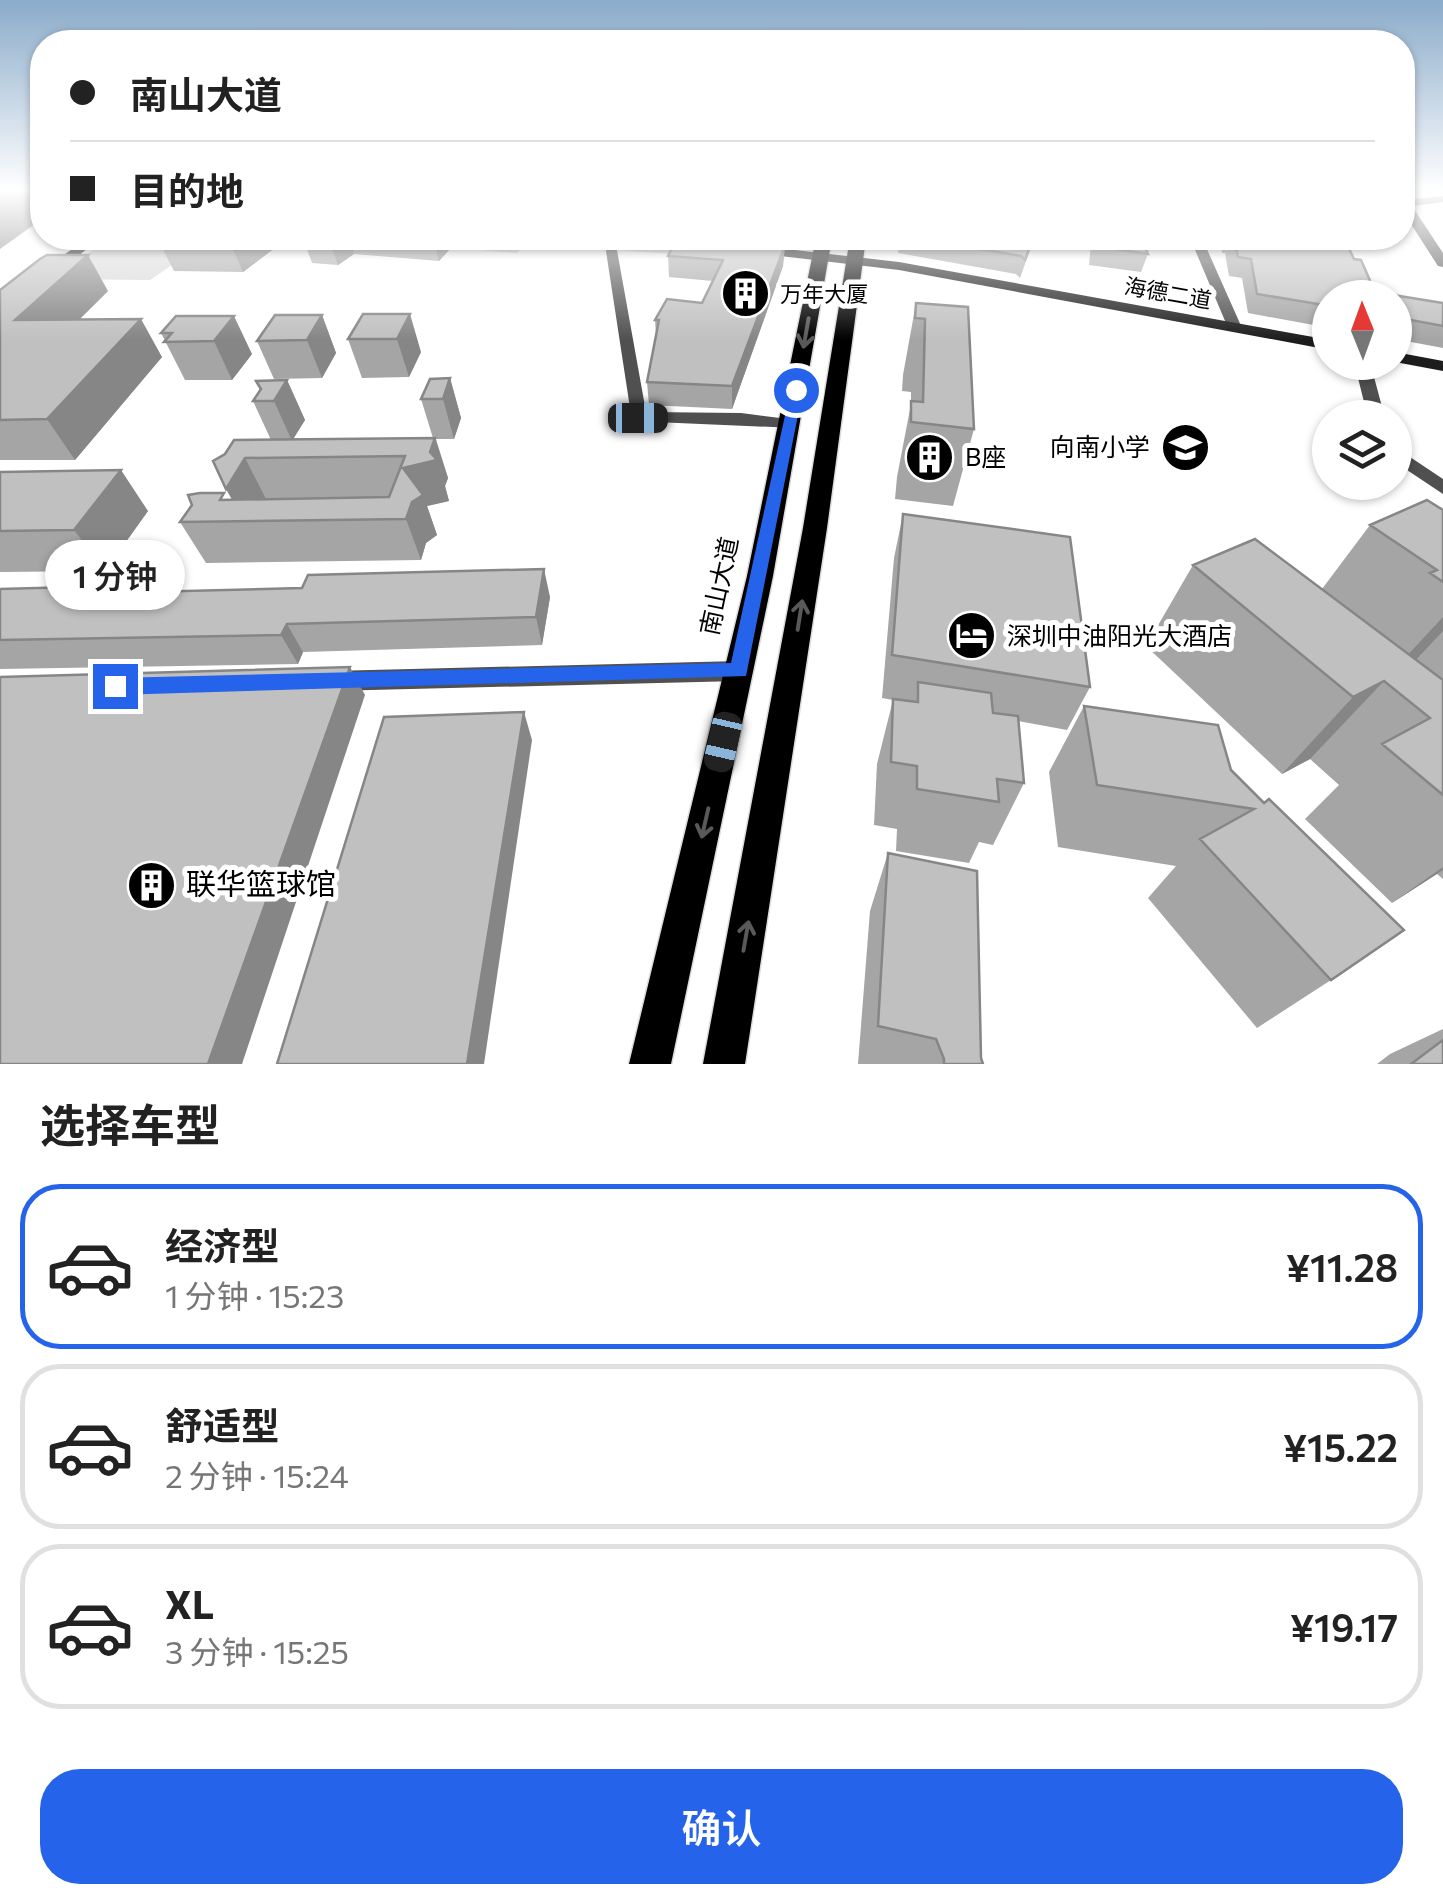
<!DOCTYPE html>
<html lang="zh">
<head>
<meta charset="utf-8">
<style>
	body { margin:0; font-family:Commissioner,"Noto Sans SC",sans-serif; background:#f2f2f2; color:#222; height:100vh; display:flex; flex-direction:column; font-size:38px; white-space:nowrap }
	* { box-sizing:border-box; margin:0 }
	p { font-size:32px; color:#767676 }
	.icon { flex:none; width:55px; height:55px; fill:none; stroke:currentColor; stroke-width:2; stroke-linecap:round; stroke-linejoin:round }
	.map { position:relative; height:1064px; overflow:hidden }
	.panel { display:flex; flex-direction:column; background:#fff; flex:1 }
	.panel>* { flex:none }
	.hud { position:absolute; left:30px; top:30px; width:1385px; height:220px; border-radius:40px; box-shadow:0 2px 8px #0004; display:grid; align-content:center; height:220px; padding:0 40px; background:#fff }
	.needle { width:65px; rotate:359deg }
	.fabs { position:absolute; left:1312px; top:280px; display:grid; gap:20px }
	.fabs a { display:grid; place-items:center; width:100px; height:100px; border-radius:50%; background:#fff; box-shadow:0 2px 8px #0004; font-size:50px }
	.end { position:absolute; width:45px; height:45px; margin:-22px; border:12px solid #2563eb; background:#fff; box-shadow:0 0 0 5px #fff }
	.from { border-radius:50% }
	.bubble { position:absolute; height:70px; border-radius:35px; background:#fff; box-shadow:0 2px 8px #0004; font-size:32px; font-weight:600; line-height:70px; text-align:center }
	.car { position:absolute; width:30px; height:60px; margin:-30px -15px; border-radius:12px; box-shadow:0 0 8px 2px #0007; background:linear-gradient(#222 24%,#8ab4d8 0 40%,#222 0 76%,#8ab4d8 0 86%,#222 0) }
	.hud b { display:flex; align-items:center; gap:35px; height:95px; font-size:38px }
	.hud b+b { border-top:2px solid #e0e0e0 }
	.hud i { width:25px; height:25px; background:#222 }
	ul { padding:0; list-style:none }
	li { display:flex; align-items:center; gap:30px; height:165px; margin:0 20px 15px; padding:0 20px; border:5px solid #e0e0e0; border-radius:40px }
	li div { flex:1 }
	li b { display:block; font-size:38px }
	li em { font-style:normal; font-weight:600 }
	li.on { border-color:#2563eb }
	li>.icon { width:90px; height:90px; stroke-width:1.5 }
	h2 { padding:0 40px; font-size:45px; line-height:120px }
	.primary-button { display:flex; gap:20px; margin-top:auto; padding:20px 40px }
	.primary-button a { flex:1; height:115px; border-radius:40px; background:#2563eb; color:#fff; font-size:40px; font-weight:600; line-height:115px; text-align:center }
	.map>svg:first-child { display:block }
	.green { fill:#d7d7d7 }
	.lines { fill:none; stroke-linecap:round; stroke-linejoin:round }
	.primary-casing { stroke:#dbdbdb; stroke-width:3 }
	.street { fill:#505050; fill-rule:evenodd }
	.secondary { fill:#1d1d1d; fill-rule:evenodd }
	.primary { fill:#000; fill-rule:evenodd }
	.wall { fill:#a5a5a5 }
	.shaded-wall { fill:#868686 }
	.building { fill:#c0c0c0; stroke:#868686; stroke-width:2.5 }
	.oneway { stroke:#595959 }
	.route { fill:#2563eb }
	.labels { text-anchor:middle; stroke-width:10; stroke-linejoin:round; paint-order:stroke }
	.far-street-label { font-size:22px; fill:#000; stroke:#fff }
	.far-poi-label { font-size:22px; fill:#000; stroke:#fff; text-anchor:start }
	.poi-label { font-size:25px; fill:#000; stroke:#fff; text-anchor:start }
	.street-label { font-size:25px; fill:#000; stroke:#fff }
	.near-poi-label { font-size:30px; fill:#000; stroke:#fff; text-anchor:start }
</style>
</head>
<body>
<div class="map">
<svg width="1443" height="1064" viewBox="0 0 1443 1064">
	<rect width="100%" height="100%" fill="#fff"/>
	<path class="green" d="M110 238H212L150 280 52 279Z
		M334 238H544L784 255 778 261 525 244 517 253Z"/>
	<g class="lines">
		<defs>
			<path id="primary" d="M816 238H832L773 576 671 1064H629L747 576Z
				M850 238H866L827 528 745 1064H703L803 528Z"/>
		</defs>
		<use href="#primary" class="primary-casing"/>
		<path class="street" d="M1443 196V202L1412 206 1443 253V267L1438 266 1402 210V200Z
			M604 238 615 239 646 412 741 413 796 420 799 424 796 428 632 421Z
			M1190 238H1202L1242 328 1240 331 1235 332 1228 328Z
			M1354 362H1370L1385 418H1368Z
			M1395 447 1443 479V494L1395 462Z
			M739 661 747 664 751 671 747 678 739 681 331 691 323 688 319 681 323 674 331 671Z"/>
		<path class="secondary" d="M88 238H101L55 274H45V268Z
			M576 238 701 242 707 246 701 250 582 242Z
			M760 246 899 262 1330 340V350L899 270 755 253 754 250Z
			M1395 352 1443 361V371L1395 362Z"/>
		<use href="#primary" class="primary"/>
	</g>
	<path class="wall" d="M157 238H288L243 272 174 271Z
		M303 238H460L439 261 354 254 338 265 312 263Z
		M677 238H723L719 239 785 245 783 266 732 409 649 405 647 382 656 335 655 320 702 303 713 281 669 277 668 256Z
		M900 238H1141L1148 254 1141 272 1089 265 1091 243 1034 239 1020 278 1016 274 898 253Z
		M1222 238H1344L1354 259 1375 292 1443 303V348L1395 339V298H1330V328L1248 313 1242 278 1229 276 1225 253H1222Z
		M0 290 108 291 79 320 162 357 75 460H0Z
		M916 303 968 307 974 429 953 506 895 499 897 477 911 404V392L902 391 903 375Z
		M363 314 421 352 409 377 362 378 348 339Z
		M322 315 336 353 322 378 274 379 257 341Z
		M176 316 252 354 232 380H185L161 333Z
		M450 378 461 418 454 439H436L448 478 445 486 449 501 427 506 437 535 426 543 421 560 206 563 180 522 228 499H232L213 461 271 440 253 401 260 390 256 381 287 380 305 420 293 439 433 438 421 399Z
		M0 472 148 511 105 571 0 572Z
		M1443 510V879L1437 874 1392 903 1305 819 1339 785 1310 759 1282 774 1146 646 1193 565 1322 589 1370 525Z
		M903 514 1090 687 1067 730 1018 721 1024 783 993 845 979 842 969 863 896 851 897 829 874 825 877 764 893 700 882 698 894 558Z
		M110 586 115 593 550 597 542 645 303 652 298 664 0 669V589Z
		M1084 706 1231 770 1264 803 1331 980 1257 1028 1148 898 1176 866 1058 847 1049 772Z
		M888 853 981 1058 983 1064H858L870 911Z
		M1443 1029V1064H1377L1390 1054Z"/>
	<path class="shaded-wall" d="M0 192H42V219L0 249Z
		M228 238H288L243 272Z
		M328 238H349L354 254 338 265Z
		M433 238H460L439 261Z
		M785 245 783 266 732 409V386Z
		M88 255 108 291 40 358 15 320Z
		M410 314 421 352 409 377 397 339Z
		M322 315 336 353 322 378 307 340Z
		M234 316 252 354 232 380 214 341Z
		M141 319 162 357 75 460 47 419Z
		M450 378 461 418 454 439 443 399Z
		M287 380 305 420 292 441 274 401Z
		M435 438 448 478 445 486 449 501 427 506 437 535 426 543 421 560 406 519 403 468 430 452Z
		M245 458 266 499 244 521 226 489Z
		M121 470 148 511 105 571 74 530Z
		M544 569 550 597 542 645 536 617Z
		M1443 617V631L1412 664 1388 676Z
		M287 624 303 652 298 664 281 635Z
		M350 667 365 695 242 1064H208Z
		M1384 681 1310 759 1282 774 1353 697Z
		M524 712 532 740 484 1064H467Z
		M1443 867V870L1392 903Z"/>
	<path class="building" d="M677 238H706L785 245 732 386 647 382 659 320H655L667 299 702 303 723 260 668 256Z
		M918 238H1033L1025 260 1021 256Z
		M1096 238H1141L1148 254 1095 246Z
		M1234 238H1344L1354 259 1361 260 1375 292 1443 303V326L1395 317V298H1330V306L1257 294 1251 259 1238 257Z
		M47 255H88L15 320 141 319 47 419 0 420V290L40 259Z
		M916 303 968 307 974 429 911 422V401L923 402 925 319 915 318Z
		M363 314H410L397 339H348Z
		M275 315H322L307 340 257 341Z
		M176 316H234L214 341 164 342 172 333H161Z
		M450 378 443 399H421L430 379Z
		M287 380 274 401H253L261 389 256 381Z
		M435 438 430 452 437 460 403 468 423 495 412 502 406 519 180 522 192 505 188 495 200 493H224L220 500 389 497 405 456 245 458 226 489 213 461 225 454 234 440Z
		M121 470 74 530 0 531V472Z
		M1427 500 1443 510V582L1430 573 1437 570 1370 525Z
		M903 514 1070 537 1090 687 892 655Z
		M1255 539 1443 680V795L1382 744 1430 718 1384 681 1353 697 1193 565Z
		M544 569 536 617 287 624 281 635 0 640V589L110 586 106 593 302 588 308 575Z
		M350 667 208 1064H0V677Z
		M918 682 991 693 993 713 1018 716 1024 783 997 779 999 802 917 789V766L891 762 893 699 918 702Z
		M1084 706 1218 725 1231 770 1264 803 1269 799 1404 930 1331 980 1200 839 1254 809 1097 785Z
		M524 712 467 1064H277L384 717Z
		M888 853 977 871 981 1058 983 1064H944V1059L936 1039 878 1026Z
		M1443 1040V1064H1411Z"/>
	<defs><path id="oneway-shaft" d="M-6 0H5M1.5-3L5.5 0L1.5 3" fill="none" stroke-width="1.6" stroke-linecap="round" stroke-linejoin="round" transform="scale(2.5)"/></defs>
	<g class="oneway">
		<use href="#oneway-shaft" transform="translate(806 333) rotate(100)"/>
		<use href="#oneway-shaft" transform="translate(800 615) rotate(-81)"/>
		<use href="#oneway-shaft" transform="translate(705 823) rotate(103)"/>
		<use href="#oneway-shaft" transform="translate(746 936) rotate(-80)"/>
	</g>
	<linearGradient id="sky" x2="0" y2="1"><stop stop-color="#8aabca"/><stop offset="0.56" stop-color="#fff"/><stop offset="1" stop-color="#fff" stop-opacity="0"/></linearGradient>
	<rect width="1443" height="340" fill="url(#sky)"/>
	<path class="route" d="M791 388 803 390 746 676 115 695 105 686 115 678 731 663Z"/>
	<defs>
		<symbol id="building-disc" viewBox="-11 -11 22 22"><circle r="9.5" fill="#000" stroke="#fff"/><path d="M-4-6H4V6H1V3H-1V6H-4ZM-2.5-4.3h1.7v1.8h-1.7ZM.8-4.3h1.7v1.8H.8ZM-2.5-1h1.7V.8h-1.7ZM.8-1h1.7V.8H.8Z" fill="#fff"/></symbol>
		<symbol id="school-disc" viewBox="-11 -11 22 22"><circle r="9.5" fill="#000" stroke="#fff"/><path d="M0-5L7-2L0 1L-7-2ZM-4 1L0 2.5L4 1V4Q0 6-4 4Z" fill="#fff"/></symbol>
		<symbol id="hotel-disc" viewBox="-11 -11 22 22"><circle r="9.5" fill="#000" stroke="#fff"/><path d="M-6-4.5h1.5V1H6V5H4.5V3h-9V5H-6ZM-4 0a1.8 1.8 0 1 1 3.6 0ZM.5 0V-2.5h3Q6-2.5 6 0Z" fill="#fff"/></symbol>
	</defs>
	<g fill-rule="evenodd">
		<use href="#building-disc" x="718" y="266" width="55" height="55"/>
		<use href="#school-disc" x="1158" y="420" width="55" height="55"/>
		<use href="#building-disc" x="902" y="430" width="55" height="55"/>
		<use href="#hotel-disc" x="944" y="608" width="55" height="55"/>
		<use href="#building-disc" x="124" y="858" width="55" height="55"/>
	</g>
	<g class="labels">
		<g class="far-street-label">
			<text transform="translate(1168 293) rotate(10)" y="8">海德二道</text>
		</g>
		<g class="far-poi-label">
			<text x="780" y="302">万年大厦</text>
		</g>
		<g class="poi-label">
			<text x="1150" y="456" text-anchor="end">向南小学</text>
			<text x="965" y="466">B座</text>
			<text x="1007" y="645">深圳中油阳光大酒店</text>
		</g>
		<g class="street-label">
			<text transform="translate(719 586) rotate(-78)" y="9">南山大道</text>
		</g>
		<g class="near-poi-label">
			<text x="186" y="895">联华篮球馆</text>
		</g>
	</g>
</svg>
<div class="fabs">
<a><svg class="needle" viewBox="-14 -14 28 28"><path d="M0-13l5 13h-10z" fill="#e53935"/><path d="M0 13l5-13h-10z" fill="#767676"/></svg></a>
<a><svg class="icon" aria-label="layers" viewBox="0 0 24 24"><path d="M12 4l9 5-9 5-9-5zM3 14l9 5 9-5"/></svg></a>
</div>
<i class="end from" style="left:796px;top:390px"></i>
<i class="end" style="left:115px;top:686px"></i>
<div class="bubble" style="left:45px;top:540px;width:140px">1 分钟</div>
<i class="car" style="left:638px;top:418px;rotate:90deg"></i>
<i class="car" style="left:723px;top:742px;rotate:193deg"></i>
<div class="hud">
<b><i class="from"></i>南山大道</b>
<b><i></i>目的地</b>
</div>
</div>
<section class="panel">
<h2>选择车型</h2>
<ul>
<li class="on"><svg class="icon" aria-label="car" viewBox="0 0 24 24"><path d="M5 17H2v-5l4-1 3-4h7l3 4 3 1v5h-3M9 17h6M6 11h13"/><circle cx="7" cy="17" r="2"/><circle cx="17" cy="17" r="2"/></svg><div><b>经济型</b><p>1 分钟 · 15:23</p></div><em>¥11.28</em></li>
<li><svg class="icon" aria-label="car" viewBox="0 0 24 24"><path d="M5 17H2v-5l4-1 3-4h7l3 4 3 1v5h-3M9 17h6M6 11h13"/><circle cx="7" cy="17" r="2"/><circle cx="17" cy="17" r="2"/></svg><div><b>舒适型</b><p>2 分钟 · 15:24</p></div><em>¥15.22</em></li>
<li><svg class="icon" aria-label="car" viewBox="0 0 24 24"><path d="M5 17H2v-5l4-1 3-4h7l3 4 3 1v5h-3M9 17h6M6 11h13"/><circle cx="7" cy="17" r="2"/><circle cx="17" cy="17" r="2"/></svg><div><b>XL</b><p>3 分钟 · 15:25</p></div><em>¥19.17</em></li>
</ul>
<div class="primary-button"><a>确认</a></div>
</section>
</body>
</html>
